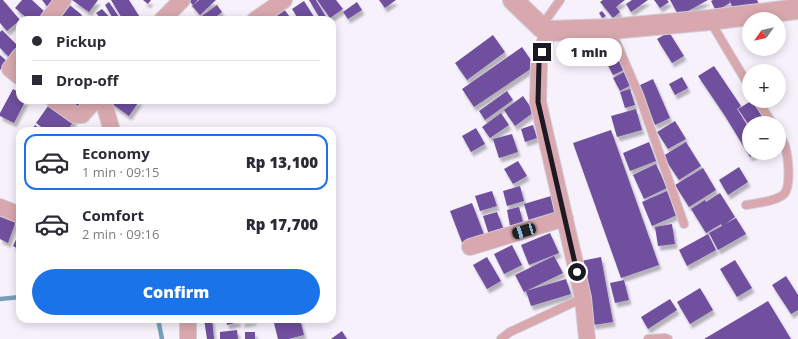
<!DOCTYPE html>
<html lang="en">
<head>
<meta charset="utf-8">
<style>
	body { margin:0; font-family:"Open Sans",sans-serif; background:#f2f2f3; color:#2b2b33; height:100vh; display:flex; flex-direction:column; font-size:15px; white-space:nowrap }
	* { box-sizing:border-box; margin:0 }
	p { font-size:13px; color:#7c7c81 }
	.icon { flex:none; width:22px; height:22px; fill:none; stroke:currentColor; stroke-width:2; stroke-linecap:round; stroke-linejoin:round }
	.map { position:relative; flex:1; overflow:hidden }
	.sheet { position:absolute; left:16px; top:127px; width:320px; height:196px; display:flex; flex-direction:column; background:#fff; border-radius:12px; box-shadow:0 2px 10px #0003 }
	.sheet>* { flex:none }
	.banner { position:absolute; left:16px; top:16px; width:320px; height:88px; border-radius:12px; box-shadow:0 2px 10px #0003; display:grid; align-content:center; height:88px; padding:0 16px; background:#fff }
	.needle { width:26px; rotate:236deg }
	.tools { position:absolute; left:742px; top:12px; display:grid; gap:8px }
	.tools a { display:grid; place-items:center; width:44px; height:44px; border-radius:50%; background:#fff; box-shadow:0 2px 10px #0003; font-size:20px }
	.end { position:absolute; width:18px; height:18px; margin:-9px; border:5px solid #1d1922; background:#fff; box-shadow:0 0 0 2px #fff }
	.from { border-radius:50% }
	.bubble { position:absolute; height:28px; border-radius:14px; background:#fff; box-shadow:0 2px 10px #0003; font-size:13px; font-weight:800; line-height:28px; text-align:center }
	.car { position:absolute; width:12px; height:24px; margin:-12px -6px; border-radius:5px; box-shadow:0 0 3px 1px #0007; background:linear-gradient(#222 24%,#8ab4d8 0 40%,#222 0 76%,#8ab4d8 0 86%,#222 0) }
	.banner b { display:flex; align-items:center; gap:14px; height:38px; font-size:15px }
	.banner b+b { border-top:1px solid #e1e1e2 }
	.banner i { width:10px; height:10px; background:#2b2b33 }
	ul { padding:7px 0 0; list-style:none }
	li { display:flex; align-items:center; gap:12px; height:56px; margin:0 8px 6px; padding:0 8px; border:2px solid transparent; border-radius:12px }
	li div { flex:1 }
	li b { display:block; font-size:15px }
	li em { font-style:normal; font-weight:800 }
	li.current { border-color:#1a73e8 }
	li>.icon { width:36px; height:36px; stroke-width:1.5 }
	.action { display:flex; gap:8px; margin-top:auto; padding:8px 16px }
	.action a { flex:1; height:46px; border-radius:24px; background:#1a73e8; color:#fff; font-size:16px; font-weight:800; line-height:46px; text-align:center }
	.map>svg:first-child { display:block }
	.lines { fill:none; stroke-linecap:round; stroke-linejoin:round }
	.stream { stroke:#779fb8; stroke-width:4.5 }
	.building { fill:#6f4f9e; filter:url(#shadow) }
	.service-casing { stroke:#d3ced8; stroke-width:10 }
	.minor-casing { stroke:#d3ced8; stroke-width:18 }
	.tertiary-casing { stroke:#d3ced8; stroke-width:22 }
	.service { stroke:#d8a8ae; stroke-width:8 }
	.minor { stroke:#d8a8ae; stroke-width:16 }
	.tertiary { stroke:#d8a8ae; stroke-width:20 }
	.route { stroke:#1d1922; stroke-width:5 }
</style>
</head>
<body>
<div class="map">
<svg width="798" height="339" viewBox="0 0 798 339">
	<defs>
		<filter id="shadow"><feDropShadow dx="2.5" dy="4.5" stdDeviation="1" flood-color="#0004"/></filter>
	</defs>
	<rect width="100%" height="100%" fill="#f6f1fb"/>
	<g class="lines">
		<path class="stream" d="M0 299 20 297
			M158 319 162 339"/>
	</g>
	<path class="building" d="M0 0H3L20 20 7 31 0 23Z
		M22 0H32L45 12 39 20H29L15 8Z
		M42 0H60L49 9Z
		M72 0H98L89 12Z
		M111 0H129L139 16 133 20H123Z
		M143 0H151L148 4Z
		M188 0H198L193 5Z
		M199 0H216L200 15 192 6Z
		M309 0H316L328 20H321Z
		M317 0H336L343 9 330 18Z
		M379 0H396L385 8Z
		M603 0H625L616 7 620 12 613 18 600 2Z
		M632 0H648L631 12 626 4Z
		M654 0H667L669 2 660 8Z
		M670 0H708L679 16Z
		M713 0H729L730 3 716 11 711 1Z
		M729 0H757L759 4 736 14Z
		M304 1 316 20H299L292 9Z
		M66 2 82 15 78 20H64L56 14Z
		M109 2 121 20H114L105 5Z
		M357 2 362 10 348 19 343 12Z
		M217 5 222 12 212 20H205L202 16Z
		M102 9 112 20H102L96 13Z
		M284 9 292 20H269Z
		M602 11 606 16 602 18 599 13Z
		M222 16 225 20H217Z
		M20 29V38L16 34Z
		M2 30 20 48 10 58 0 48V32Z
		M669 32 684 56 672 63 657 39Z
		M493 35 505 52 467 80 455 63Z
		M522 47 535 66 474 107 462 89Z
		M616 49 626 69 613 75 603 56Z
		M0 55 8 62 0 70Z
		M714 66 741 106 737 109 749 128V153H757L750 157 725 116 698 76Z
		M624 72 631 85 620 91 613 78Z
		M682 77 688 88 675 95 669 84Z
		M653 79 670 118 655 125 638 86Z
		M13 89 20 93V100H26L14 123 0 116V113Z
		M630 89 635 105 625 108 620 92Z
		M507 91 513 100 485 120 479 111Z
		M523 96 534 112 515 126 504 110Z
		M76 100H90L81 112 72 105Z
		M108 100H140L129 116 108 101Z
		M751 101H754L768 123H749V125L738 109Z
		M51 102 75 119 67 131H47L36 123Z
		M636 109 642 130 617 137 611 116Z
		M501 113 509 125 490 138 482 127Z
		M675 121 686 139 668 149 657 132Z
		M35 125 43 131H31Z
		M533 125 537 138 525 142 521 129Z
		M476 128 485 144 471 152 462 136Z
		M611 130 659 265 621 278 573 143Z
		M512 134 518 152 499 158 493 139Z
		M649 142 656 161 630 171 623 153Z
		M686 142 701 166 679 180 663 156Z
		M518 161 527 176 513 184 504 169Z
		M656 164 667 188 644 199 633 175Z
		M739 167 748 182 728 195 719 180Z
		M703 168 716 190 689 207 675 185Z
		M520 186 524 201 507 206 503 191Z
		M492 191 497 206 480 211 475 196Z
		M667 191 677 215 652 226 642 202Z
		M720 193 735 217 725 224 736 218 746 234 718 250 709 233 722 226 721 224 706 233 691 209 705 200 706 202Z
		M551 196 556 213 529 221 524 204Z
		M472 203 485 237 463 245 450 211Z
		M519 207 523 222 510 226 507 210Z
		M497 212 504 230 489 235 483 216Z
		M0 215 16 221 8 243 0 239Z
		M672 224 675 244 658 246 655 227Z
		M20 231V250L13 246Z
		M550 233 559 253 529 265 521 245Z
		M708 234 716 250 687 266 679 250Z
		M512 245 522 265 504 274 494 254Z
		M554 256 563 273 524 292 515 275Z
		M487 257 501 281 487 289 473 265Z
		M601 257 613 322 593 325 581 261Z
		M735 260 752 288 737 297 720 269Z
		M786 276 798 295V310L791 314 772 285Z
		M566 279 571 294 531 306 526 291Z
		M624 280 629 300 615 303 610 283Z
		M700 288 713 310 690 324 677 302Z
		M670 299 677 310 648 329 641 317Z
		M768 301 791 339H704Z
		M204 319H212L214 339H207Z
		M226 319H238L239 322 227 325Z
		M242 319H254V321L242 323Z
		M273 319H300L304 335 288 339H278Z
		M237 330 238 339H220V332Z
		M342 331 347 339H331Z
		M245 332H255V339H245Z"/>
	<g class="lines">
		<defs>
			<path id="service" d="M710 21 749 86
				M541 27 560 0
				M611 30 639 95 684 224
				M758 101 772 123
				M746 205C757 203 773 202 783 195 792 188 788 156 785 146 784 142 781 138 779 135
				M501 339 510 332 583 298
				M648 339 665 338 668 339"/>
			<path id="minor" d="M48 20 63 0
				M162 20 182 0
				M255 20 284 0
				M548 31 539 63 538 102 583 298 587 339
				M20 56 10 69 20 77
				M54 100 75 115H82L95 100
				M103 100 112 131
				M0 207 20 215
				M470 247 565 218
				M188 339V319"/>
			<path id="tertiary" d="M513 0 541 27 548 31 611 29 710 20 798 9"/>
		</defs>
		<use href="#service" class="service-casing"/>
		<use href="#minor" class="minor-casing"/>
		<use href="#tertiary" class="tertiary-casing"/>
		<use href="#service" class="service"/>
		<use href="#minor" class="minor"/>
		<use href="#tertiary" class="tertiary"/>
	</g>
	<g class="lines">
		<path class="route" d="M542 52 539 63 538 102 577 272"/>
	</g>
</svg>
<div class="tools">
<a><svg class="needle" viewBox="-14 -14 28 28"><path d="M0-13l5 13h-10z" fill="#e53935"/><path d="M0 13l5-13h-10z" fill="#7c7c81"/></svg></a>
<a>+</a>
<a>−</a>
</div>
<i class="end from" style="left:577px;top:272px"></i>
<i class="end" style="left:542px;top:52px"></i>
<div class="bubble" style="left:556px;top:38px;width:66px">1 min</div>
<i class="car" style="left:524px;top:231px;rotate:253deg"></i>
<div class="banner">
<b><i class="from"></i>Pickup</b>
<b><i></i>Drop-off</b>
</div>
<section class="sheet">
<ul>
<li class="current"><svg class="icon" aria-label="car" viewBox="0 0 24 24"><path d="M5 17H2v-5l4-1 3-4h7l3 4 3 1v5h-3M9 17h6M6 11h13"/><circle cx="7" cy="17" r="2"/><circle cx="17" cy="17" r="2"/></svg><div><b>Economy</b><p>1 min · 09:15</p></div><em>Rp 13,100</em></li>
<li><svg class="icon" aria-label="car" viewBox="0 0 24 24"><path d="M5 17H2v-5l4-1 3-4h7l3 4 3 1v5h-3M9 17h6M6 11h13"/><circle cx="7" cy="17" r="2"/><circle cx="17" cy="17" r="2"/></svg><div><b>Comfort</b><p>2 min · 09:16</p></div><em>Rp 17,700</em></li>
</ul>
<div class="action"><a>Confirm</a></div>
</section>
</div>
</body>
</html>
